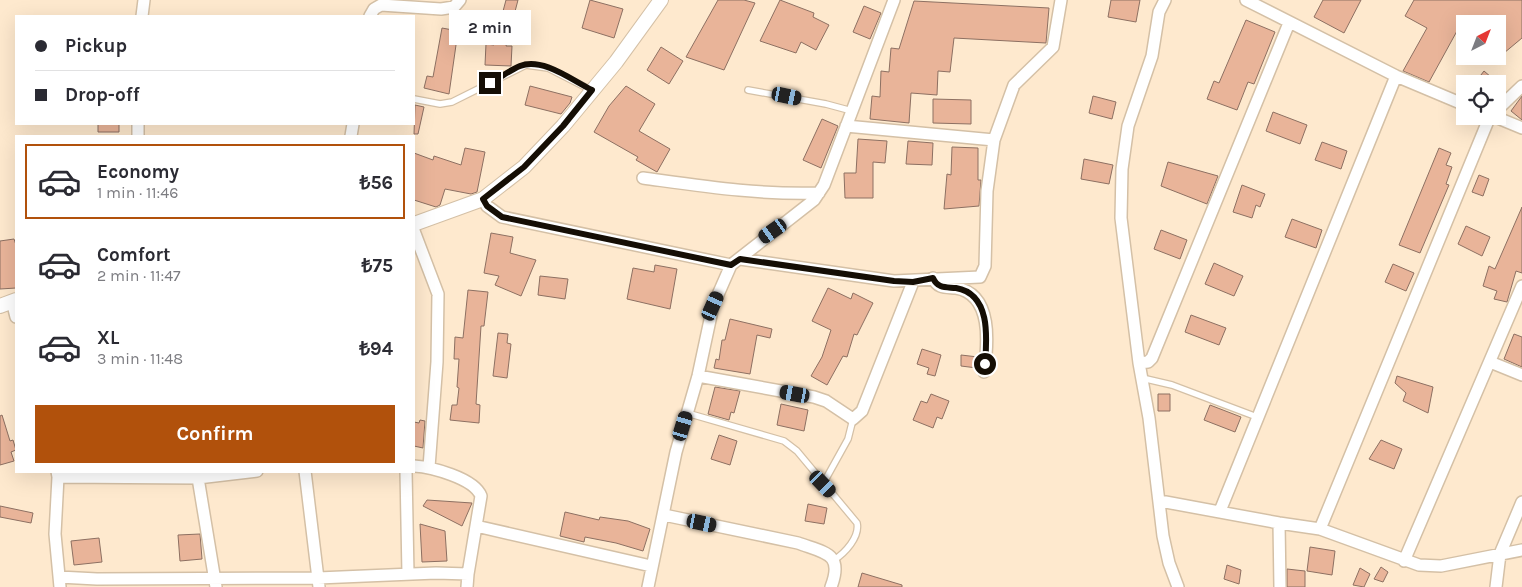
<!DOCTYPE html>
<html lang="en">
<head>
<meta charset="utf-8">
<style>
	body { margin:0; font-family:Karla,sans-serif; background:#f2f2f3; color:#2b2b33; height:100vh; display:flex; flex-direction:column; font-size:19px; white-space:nowrap }
	* { box-sizing:border-box; margin:0 }
	p { font-size:16px; color:#7c7c81 }
	.icon { flex:none; width:28px; height:28px; fill:none; stroke:currentColor; stroke-width:2; stroke-linecap:round; stroke-linejoin:round }
	.map { position:relative; flex:1; overflow:hidden }
	.panel { position:absolute; left:15px; top:135px; width:400px; height:338px; display:flex; flex-direction:column; background:#fff; border-radius:0px; box-shadow:0 5px 20px #0002 }
	.panel>* { flex:none }
	.guide { position:absolute; left:15px; top:15px; width:400px; height:110px; border-radius:0px; box-shadow:0 5px 20px #0002; display:grid; align-content:center; height:110px; padding:0 20px; background:#fff }
	.needle { width:32px; rotate:42deg }
	.tools { position:absolute; left:1456px; top:15px; display:grid; gap:10px }
	.tools a { display:grid; place-items:center; width:50px; height:50px; border-radius:0px; background:#fff; box-shadow:0 5px 20px #0002; font-size:25px }
	.end { position:absolute; width:22px; height:22px; margin:-11px; border:6px solid #150e05; background:#fff; box-shadow:0 0 0 2px #fff }
	.from { border-radius:50% }
	.bubble { position:absolute; height:35px; border-radius:0px; background:#fff; box-shadow:0 5px 20px #0002; font-size:16px; font-weight:700; line-height:35px; text-align:center }
	.car { position:absolute; width:15px; height:30px; margin:-15px -8px; border-radius:6px; box-shadow:0 0 4px 1px #0007; background:linear-gradient(#222 24%,#8ab4d8 0 40%,#222 0 76%,#8ab4d8 0 86%,#222 0) }
	.guide b { display:flex; align-items:center; gap:18px; height:48px; font-size:19px }
	.guide b+b { border-top:1px solid #e1e1e2 }
	.guide i { width:12px; height:12px; background:#2b2b33 }
	ul { padding:9px 0 0; list-style:none }
	li { display:flex; align-items:center; gap:15px; height:75px; margin:0 10px 8px; padding:0 10px; border:2px solid transparent; border-radius:0px }
	li div { flex:1 }
	li b { display:block; font-size:19px }
	li em { font-style:normal; font-weight:700 }
	li.on { border-color:#b1510c }
	li>.icon { width:45px; height:45px; stroke-width:1.5 }
	.button { display:flex; gap:10px; margin-top:auto; padding:10px 20px }
	.button a { flex:1; height:58px; border-radius:0px; background:#b1510c; color:#fff; font-size:20px; font-weight:700; line-height:58px; text-align:center }
	.map>svg:first-child { display:block }
	.building { fill:#e9b499; stroke:#8d7062 }
	.lines { fill:none; stroke-linecap:round; stroke-linejoin:round }
	.service-casing { stroke:#d4c0a6; stroke-width:8 }
	.minor-casing { stroke:#d4c0a6; stroke-width:14 }
	.tertiary-casing { stroke:#d4c0a6; stroke-width:16 }
	.service { stroke:#fff; stroke-width:5.5 }
	.minor { stroke:#fff; stroke-width:11 }
	.tertiary { stroke:#fff; stroke-width:14 }
	.route { stroke:#150e05; stroke-width:6 }
</style>
</head>
<body>
<div class="map">
<svg width="1522" height="587" viewBox="0 0 1522 587">
	<rect width="100%" height="100%" fill="#fee9ce"/>
	<path class="building" d="M506 0H518L506 46H512L511 66 485 65 486 44 494 45Z
		M590 0 623 9 614 38 582 28Z
		M718 0H744L755 3 724 70 686 57Z
		M780 0 814 13 813 17 829 25 816 50 801 42 796 53 760 41Z
		M1111 0H1140L1136 22 1108 17Z
		M1323 0H1361L1344 33 1314 17Z
		M1414 0H1522V38L1498 58V24H1465V38L1457 31 1429 82 1403 71 1427 28 1405 16Z
		M914 1 1049 8 1046 43 954 38 950 72 938 71 937 95 911 93 909 123 870 119 872 96 880 97 881 71 889 72 891 48 899 49Z
		M864 6 881 13 870 39 853 32Z
		M1246 20 1275 32 1254 84 1248 82 1237 110 1207 99 1214 81 1219 83Z
		M442 28 458 31 449 94 424 88 427 76 433 77Z
		M661 47 683 61 669 84 647 70Z
		M1484 71 1499 84H1474Z
		M530 86 572 97 570 103 561 114 525 105Z
		M626 86 655 104 639 131 670 149 657 172 636 160 638 157 594 132 609 106Z
		M1093 96 1116 102 1112 119 1089 113Z
		M1522 96V120L1511 111Z
		M933 99 971 100V124L933 123Z
		M415 105 424 107 418 134H414Z
		M1273 112 1307 125 1300 144 1266 131Z
		M822 119 838 126 821 168 803 160Z
		M98 124H119V132H98Z
		M858 139 887 141 885 163 873 162V198H845L844 173H856Z
		M908 141 933 143 932 165 906 164Z
		M1322 142 1347 151 1341 169 1315 160Z
		M952 147 978 148V180H981L979 206 944 209 947 174 951 175Z
		M465 148 485 152 477 192 471 194 445 189 440 205 436 207 414 200V153L433 160 434 156 461 165Z
		M1439 148 1451 153 1446 165 1452 167 1446 184 1449 185 1420 253 1399 245Z
		M1084 159 1113 165 1109 184 1081 179Z
		M1168 162 1218 176 1207 204 1161 186Z
		M1479 175 1489 179 1483 196 1472 192Z
		M1242 185 1265 194 1260 207 1256 205 1252 218 1233 212Z
		M1522 207V273L1516 271 1507 302 1494 299 1497 291 1483 286 1489 266 1495 269Z
		M1292 219 1322 230 1316 248 1285 237Z
		M1466 226 1490 237 1482 256 1458 244Z
		M1161 230 1187 240 1180 259 1154 249Z
		M491 233 513 237 510 253 536 260 521 296 495 285 499 276 484 273Z
		M14 239 16 245V288L0 289V241Z
		M1214 263 1243 276 1234 296 1205 284Z
		M1393 264 1414 273 1406 291 1385 282Z
		M655 265 677 269 670 309 627 299 633 268 654 272Z
		M540 276 568 279 565 299 538 295Z
		M828 288 851 299 853 293 873 303 857 335 854 334 847 357 843 356 827 385 811 376 822 357 831 330 812 321Z
		M468 290 488 292 484 326H481L476 404 480 405 479 423 450 420 452 405H457L459 388 457 387 459 359H454L455 337 463 338Z
		M1191 315 1226 328 1219 345 1185 332Z
		M730 319 772 329 770 338 757 335 750 374 714 368 716 359 719 360 722 340H725Z
		M498 333 508 334 507 343 511 344 507 378 493 376Z
		M1514 334 1522 337V367L1504 359Z
		M922 349 941 355 935 376 927 374 929 368 917 364Z
		M961 355 978 357 977 368 961 366Z
		M1397 376 1433 387 1428 413 1403 401 1406 393 1395 383Z
		M715 387 740 391 734 413 731 412 729 420 708 414Z
		M931 394 949 401 942 419 937 417 933 428 913 420 921 401 927 403Z
		M1158 394H1170V411H1158Z
		M781 404 808 410 804 431 777 425Z
		M1210 405 1241 417 1235 432 1204 420Z
		M2 415 10 441 13 440 16 450 11 452 14 461 0 465V416Z
		M420 420 425 421 423 448 414 446V422L419 423Z
		M719 435 737 441 730 465 711 459Z
		M1381 440 1402 449 1394 469 1369 459Z
		M427 500 472 503 462 526 423 506Z
		M808 504 827 508 824 524 805 521Z
		M0 506 33 513 31 523 0 517Z
		M565 512 599 520 600 517 628 521 650 529 643 551 616 543 585 537 584 542 560 536Z
		M420 524 445 531 447 561 422 562Z
		M200 534 202 559 180 561 178 535Z
		M99 538 102 562 74 565 71 541Z
		M1310 547 1335 551 1332 575 1307 571Z
		M1227 565 1241 570 1239 584 1224 579Z
		M1381 567 1388 572 1383 582 1374 579Z
		M1360 568 1370 574 1364 587 1353 585Z
		M1287 569 1305 571V587H1287Z
		M862 573 902 585V587H858Z"/>
	<g class="lines">
		<defs>
			<path id="service" d="M748 90 826 104 852 111
				M414 99 440 104 452 102 526 65 548 68 591 90
				M1142 378 1172 385 1257 417
				M687 413 784 441 797 451 857 523C860 537 845 553 834 560
				M823 484 848 439 853 419"/>
			<path id="minor" d="M1165 0 1159 12 1152 56 1128 126 1122 169 1121 218 1139 363 1149 418 1163 536 1169 563 1178 587
				M1246 0 1396 76 1465 105
				M142 16 144 0
				M370 16 374 9 381 5 441 9 454 7 460 0
				M1498 109 1522 86
				M1493 116 1522 128
				M846 126 994 140
				M138 136V124
				M351 136 353 124
				M643 178C702 186 759 195 819 193
				M483 199 487 206 502 217 731 265
				M414 231 438 294 437 362 429 467
				M740 259 894 281 980 277 985 266 987 191 994 140 1014 85 1053 47 1061 0
				M933 278C938 289 946 287 956 288 993 294 988 344 984 372
				M12 301 16 317
				M1490 362 1522 375
				M1139 363 1148 362 1152 358 1289 23
				M698 376 814 397 826 401 853 419 862 411 913 282
				M414 466C431 467 474 478 481 496L468 574
				M57 471 58 477 198 478 216 587
				M305 471 319 587
				M406 471 408 574
				M58 477 55 534 60 587
				M198 478 257 471
				M1160 501 1279 523 1320 529 1419 565 1441 566 1522 550
				M1220 511 1396 76
				M664 515 798 543C825 553 844 553 831 587
				M1279 523 1280 587
				M476 526 651 566
				M1320 529 1490 116
				M1404 561 1522 286
				M59 577 97 579 318 578 436 573 468 574 467 587
				M648 587 676 452 698 376 713 306 731 265 814 200 824 185 894 0
				M1496 587 1500 554 1522 502"/>
			<path id="tertiary" d="M414 224 483 199 524 167 563 126 616 62 661 0
				M0 306 16 300"/>
		</defs>
		<use href="#service" class="service-casing"/>
		<use href="#minor" class="minor-casing"/>
		<use href="#tertiary" class="tertiary-casing"/>
		<use href="#service" class="service"/>
		<use href="#minor" class="minor"/>
		<use href="#tertiary" class="tertiary"/>
	</g>
	<g class="lines">
		<path class="route" d="M490 83C500 78 510 70 520 66 543 57 573 81 592 90L563 126 524 167 483 199 487 206 502 217 731 265 740 259 894 281 913 282 933 278C938 289 946 287 956 288 991 294 987 338 985 364"/>
	</g>
</svg>
<div class="tools">
<a><svg class="needle" viewBox="-14 -14 28 28"><path d="M0-13l5 13h-10z" fill="#e53935"/><path d="M0 13l5-13h-10z" fill="#7c7c81"/></svg></a>
<a><svg class="icon" aria-label="locate" viewBox="0 0 24 24"><circle cx="12" cy="12" r="6"/><path d="M12 2v4M12 18v4M2 12h4M18 12h4"/></svg></a>
</div>
<i class="end from" style="left:985px;top:364px"></i>
<i class="end" style="left:490px;top:83px"></i>
<div class="bubble" style="left:449px;top:10px;width:82px">2 min</div>
<i class="car" style="left:787px;top:96px;rotate:102deg"></i>
<i class="car" style="left:773px;top:231px;rotate:235deg"></i>
<i class="car" style="left:713px;top:306px;rotate:24deg"></i>
<i class="car" style="left:795px;top:394px;rotate:280deg"></i>
<i class="car" style="left:683px;top:426px;rotate:17deg"></i>
<i class="car" style="left:823px;top:484px;rotate:136deg"></i>
<i class="car" style="left:702px;top:523px;rotate:102deg"></i>
<div class="guide">
<b><i class="from"></i>Pickup</b>
<b><i></i>Drop-off</b>
</div>
<section class="panel">
<ul>
<li class="on"><svg class="icon" aria-label="car" viewBox="0 0 24 24"><path d="M5 17H2v-5l4-1 3-4h7l3 4 3 1v5h-3M9 17h6M6 11h13"/><circle cx="7" cy="17" r="2"/><circle cx="17" cy="17" r="2"/></svg><div><b>Economy</b><p>1 min · 11:46</p></div><em>₺56</em></li>
<li><svg class="icon" aria-label="car" viewBox="0 0 24 24"><path d="M5 17H2v-5l4-1 3-4h7l3 4 3 1v5h-3M9 17h6M6 11h13"/><circle cx="7" cy="17" r="2"/><circle cx="17" cy="17" r="2"/></svg><div><b>Comfort</b><p>2 min · 11:47</p></div><em>₺75</em></li>
<li><svg class="icon" aria-label="car" viewBox="0 0 24 24"><path d="M5 17H2v-5l4-1 3-4h7l3 4 3 1v5h-3M9 17h6M6 11h13"/><circle cx="7" cy="17" r="2"/><circle cx="17" cy="17" r="2"/></svg><div><b>XL</b><p>3 min · 11:48</p></div><em>₺94</em></li>
</ul>
<div class="button"><a>Confirm</a></div>
</section>
</div>
</body>
</html>
